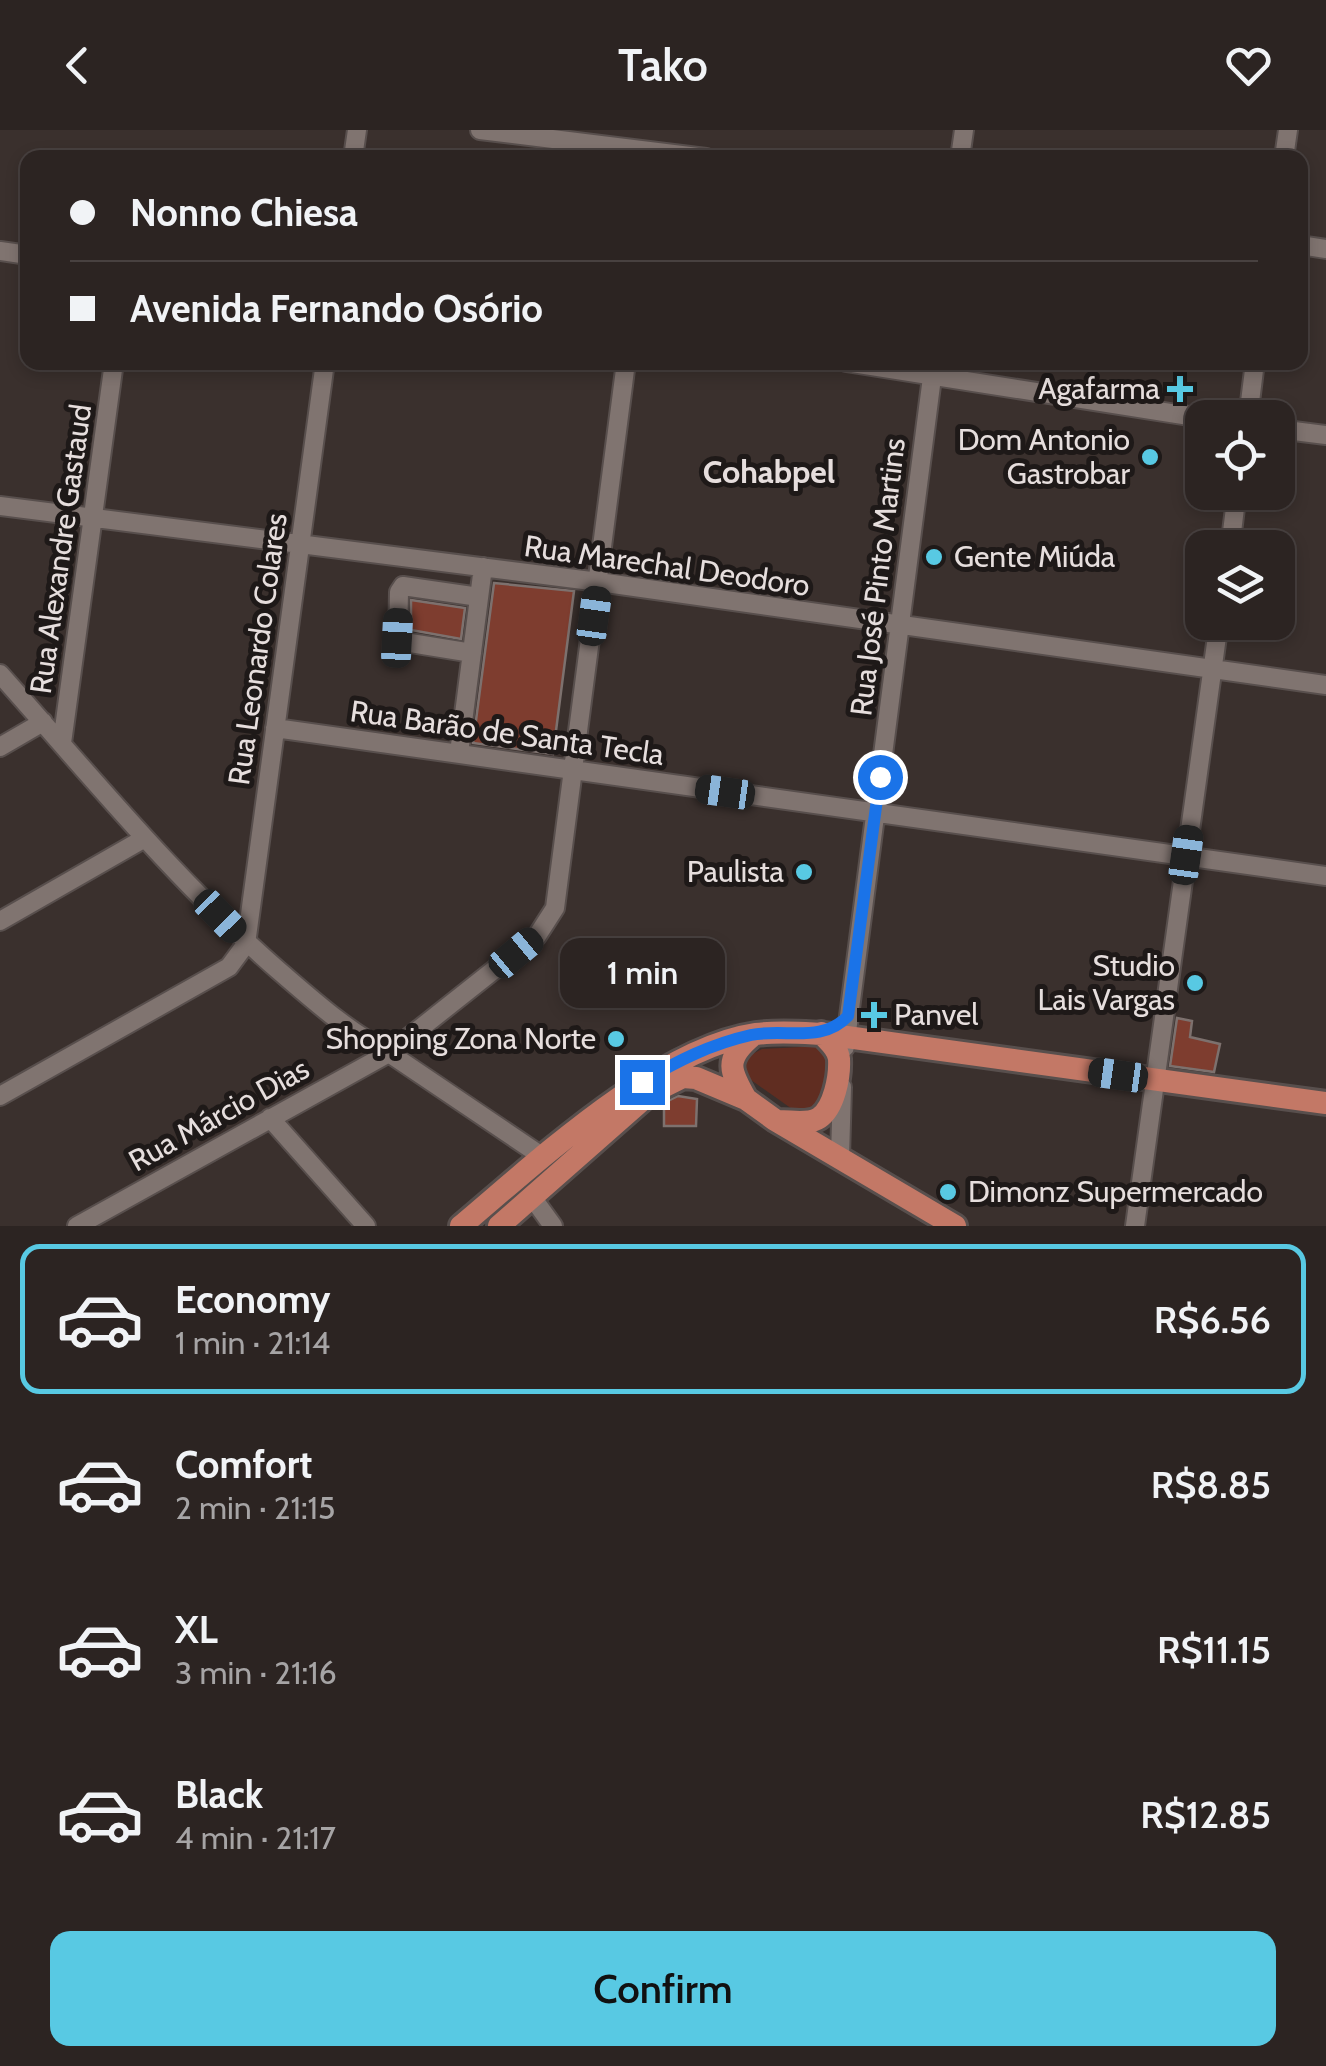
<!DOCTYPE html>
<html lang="en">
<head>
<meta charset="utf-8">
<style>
	body { margin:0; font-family:Cabin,sans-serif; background:#38302f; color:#f1f3f6; height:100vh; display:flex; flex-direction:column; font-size:38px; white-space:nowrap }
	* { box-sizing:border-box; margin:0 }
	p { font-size:32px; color:#a6a4a5 }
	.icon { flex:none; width:55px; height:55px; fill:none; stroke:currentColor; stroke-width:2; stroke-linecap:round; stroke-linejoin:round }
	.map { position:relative; height:1096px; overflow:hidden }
	.details { display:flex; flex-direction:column; background:#2c2422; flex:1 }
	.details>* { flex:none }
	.top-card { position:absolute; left:20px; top:20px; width:1288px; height:220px; border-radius:20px; box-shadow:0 5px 15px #0003,0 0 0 2px #484140; display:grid; align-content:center; height:220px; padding:0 50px; background:#2c2422 }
	.fabs { position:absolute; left:1185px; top:270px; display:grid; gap:20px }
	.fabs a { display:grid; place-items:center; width:110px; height:110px; border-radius:20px; background:#2c2422; box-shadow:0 5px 15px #0003,0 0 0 2px #484140; font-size:50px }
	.end { position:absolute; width:45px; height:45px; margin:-22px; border:12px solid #1a73e8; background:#fff; box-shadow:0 0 0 5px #fff }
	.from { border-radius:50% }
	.bubble { position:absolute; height:70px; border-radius:20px; background:#2c2422; box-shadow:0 5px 15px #0003,0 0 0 2px #484140; font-size:32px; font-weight:600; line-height:70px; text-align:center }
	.car { position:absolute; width:30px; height:60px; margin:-30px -15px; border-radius:12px; box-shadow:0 0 8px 2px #0007; background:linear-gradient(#222 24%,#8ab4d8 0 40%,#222 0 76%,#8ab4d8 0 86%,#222 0) }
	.top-card b { display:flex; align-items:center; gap:35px; height:95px; font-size:38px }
	.top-card b+b { border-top:2px solid #484140 }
	.top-card i { width:25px; height:25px; background:#f1f3f6 }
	ul { padding:18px 0 0; list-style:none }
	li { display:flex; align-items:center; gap:30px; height:150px; margin:0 20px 15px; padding:0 30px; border:5px solid transparent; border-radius:20px }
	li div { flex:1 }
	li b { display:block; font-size:38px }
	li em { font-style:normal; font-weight:600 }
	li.active { border-color:#58c9e3 }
	li>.icon { width:90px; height:90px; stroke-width:1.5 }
	.cta { display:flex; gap:20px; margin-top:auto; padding:20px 50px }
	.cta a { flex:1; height:115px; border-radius:20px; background:#58c9e3; color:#111; font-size:40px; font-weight:600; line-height:115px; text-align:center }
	header { display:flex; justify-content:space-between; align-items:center; height:130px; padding:0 50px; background:#2c2422; font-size:45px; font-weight:600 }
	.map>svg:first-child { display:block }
	.green { fill:#602d21 }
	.building { fill:#7e3d2f; stroke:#7d716e; stroke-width:2.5 }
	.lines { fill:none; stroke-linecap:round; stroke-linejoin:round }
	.minor-casing { stroke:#584f4d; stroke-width:22 }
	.major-casing { stroke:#584f4d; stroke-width:28 }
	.minor { stroke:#807470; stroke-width:18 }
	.major { stroke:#c37866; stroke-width:22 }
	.route { stroke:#1a73e8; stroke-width:12 }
	.poi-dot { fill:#58c9e3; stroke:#1e1918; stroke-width:4 }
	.labels { text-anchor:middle; stroke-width:10; stroke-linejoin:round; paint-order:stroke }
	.poi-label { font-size:30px; fill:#e6dedd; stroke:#1e1918; text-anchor:end }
	.street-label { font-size:30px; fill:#e6dedd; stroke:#1e1918 }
	.neighbourhood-label { font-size:32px; font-weight:bold; fill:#e6dedd; stroke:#1e1918 }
</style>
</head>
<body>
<header><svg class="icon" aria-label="back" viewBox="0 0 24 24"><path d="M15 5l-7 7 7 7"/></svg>Tako<svg class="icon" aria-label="heart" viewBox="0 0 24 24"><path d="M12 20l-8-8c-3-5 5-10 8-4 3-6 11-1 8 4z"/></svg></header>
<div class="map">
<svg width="1326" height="1096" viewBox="0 0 1326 1096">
	<rect width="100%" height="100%" fill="#3a302d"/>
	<path class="green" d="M821 916 829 927 823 978 802 986 744 945 747 927 762 919Z"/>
	<path class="building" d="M494 453 574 461 553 624 473 613Z
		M411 470 465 478 461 509 411 500Z
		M1177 888 1192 891 1190 907 1220 914 1214 942 1170 936Z
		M678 966 697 969 696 996H664V973Z"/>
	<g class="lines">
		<defs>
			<path id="minor" d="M480 0 706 28
				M353 28 357 0
				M960 28 964 0
				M1284 28 1288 0
				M1300 115 1326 119
				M0 121 28 125
				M846 232 1202 288
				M1248 288 1255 232
				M1278 299 1326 305
				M0 376 599 452 1326 555
				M1230 418 1237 362
				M472 523 398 511 399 462 403 456 479 467
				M0 544C90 645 176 751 278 840 313 870 347 901 389 923L543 1027
				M275 598 1326 746
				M62 613 114 232
				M0 617 43 592
				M459 623 483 437
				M0 791 145 708
				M845 917 934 232
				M0 966 229 837 246 814 325 232
				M270 988 366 1096
				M840 1027 842 957
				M532 1067 553 1096
				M77 1096 389 923 537 806 555 778 626 232
				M1135 1096 1219 492"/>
			<path id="major" d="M746 969C730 941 724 930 751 907
				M779 991C792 991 808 995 819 988 834 978 840 947 839 929 838 918 828 911 821 903
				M461 1096C536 1033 658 918 756 904 779 901 802 903 825 904L1326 973
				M499 1096 649 964 683 947 696 948 746 969 775 990 955 1096"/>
		</defs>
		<use href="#minor" class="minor-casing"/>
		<use href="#major" class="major-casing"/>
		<use href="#minor" class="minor"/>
		<use href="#major" class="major"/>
	</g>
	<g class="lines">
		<path class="route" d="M642 952C677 931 711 914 751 905 785 898 822 914 848 886L880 647"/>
	</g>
	<g class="poi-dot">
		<path d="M1175 244h10v10h10v10h-10v10h-10v-10h-10v-10h10z"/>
		<circle cx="1150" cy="327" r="10"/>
		<circle cx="934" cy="427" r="10"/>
		<circle cx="804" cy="742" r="10"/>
		<circle cx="1195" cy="853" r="10"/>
		<path d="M869 870h10v10h10v10h-10v10h-10v-10h-10v-10h10z"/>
		<circle cx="616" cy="909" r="10"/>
		<circle cx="948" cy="1062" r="10"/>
	</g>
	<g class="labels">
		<g class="poi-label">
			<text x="1160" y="269">Agafarma</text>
			<text x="1130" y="320">Dom Antonio<tspan x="1130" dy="34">Gastrobar</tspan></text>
			<text x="954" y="437" text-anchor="start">Gente Miúda</text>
			<text x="784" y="752">Paulista</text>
			<text x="1175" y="846">Studio<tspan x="1175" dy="34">Lais Vargas</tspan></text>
			<text x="894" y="895" text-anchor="start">Panvel</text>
			<text x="596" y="919">Shopping Zona Norte</text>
			<text x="968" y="1072" text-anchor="start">Dimonz Supermercado</text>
		</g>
		<g class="street-label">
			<text transform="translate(61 419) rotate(-82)" y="10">Rua Alexandre Gastaud</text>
			<text transform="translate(667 436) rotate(8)" y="10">Rua Marechal Deodoro</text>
			<text transform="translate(878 447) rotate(-83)" y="10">Rua José Pinto Martins</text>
			<text transform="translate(258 519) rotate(-82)" y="10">Rua Leonardo Colares</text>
			<text transform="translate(507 603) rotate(8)" y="10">Rua Barão de Santa Tecla</text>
			<text transform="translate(219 985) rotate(-29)" y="10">Rua Márcio Dias</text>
		</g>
		<g class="neighbourhood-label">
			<text x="769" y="353">Cohabpel</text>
		</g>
	</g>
</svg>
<div class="fabs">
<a><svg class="icon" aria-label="locate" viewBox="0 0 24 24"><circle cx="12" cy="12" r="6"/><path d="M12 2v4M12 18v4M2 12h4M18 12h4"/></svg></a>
<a><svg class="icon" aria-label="layers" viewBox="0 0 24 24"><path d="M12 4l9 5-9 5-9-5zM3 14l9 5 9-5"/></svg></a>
</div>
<i class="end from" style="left:880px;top:647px"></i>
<i class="end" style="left:642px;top:952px"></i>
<div class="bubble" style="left:560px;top:808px;width:165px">1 min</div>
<i class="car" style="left:594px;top:486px;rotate:8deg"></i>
<i class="car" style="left:397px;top:508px;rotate:3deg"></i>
<i class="car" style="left:725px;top:662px;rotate:278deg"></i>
<i class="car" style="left:1186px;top:725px;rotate:8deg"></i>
<i class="car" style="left:220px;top:786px;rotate:136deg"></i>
<i class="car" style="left:516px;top:823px;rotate:50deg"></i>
<i class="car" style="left:1118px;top:945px;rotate:278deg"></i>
<div class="top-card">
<b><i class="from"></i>Nonno Chiesa</b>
<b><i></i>Avenida Fernando Osório</b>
</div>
</div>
<section class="details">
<ul>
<li class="active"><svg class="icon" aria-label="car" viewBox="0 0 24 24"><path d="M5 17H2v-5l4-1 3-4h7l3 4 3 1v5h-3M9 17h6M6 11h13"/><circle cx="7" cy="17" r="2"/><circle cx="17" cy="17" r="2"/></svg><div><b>Economy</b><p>1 min · 21:14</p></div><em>R$6.56</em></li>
<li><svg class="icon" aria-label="car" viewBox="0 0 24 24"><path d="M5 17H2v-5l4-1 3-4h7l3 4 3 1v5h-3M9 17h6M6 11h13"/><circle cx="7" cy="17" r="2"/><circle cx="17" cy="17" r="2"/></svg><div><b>Comfort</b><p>2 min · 21:15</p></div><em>R$8.85</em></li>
<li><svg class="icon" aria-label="car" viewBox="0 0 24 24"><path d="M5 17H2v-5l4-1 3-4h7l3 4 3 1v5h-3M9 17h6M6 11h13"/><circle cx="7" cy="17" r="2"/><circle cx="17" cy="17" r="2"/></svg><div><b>XL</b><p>3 min · 21:16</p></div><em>R$11.15</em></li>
<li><svg class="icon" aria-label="car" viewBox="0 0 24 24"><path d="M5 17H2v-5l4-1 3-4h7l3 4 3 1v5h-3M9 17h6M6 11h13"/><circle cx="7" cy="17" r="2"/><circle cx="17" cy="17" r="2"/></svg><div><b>Black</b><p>4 min · 21:17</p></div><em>R$12.85</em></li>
</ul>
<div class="cta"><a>Confirm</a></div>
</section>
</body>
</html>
